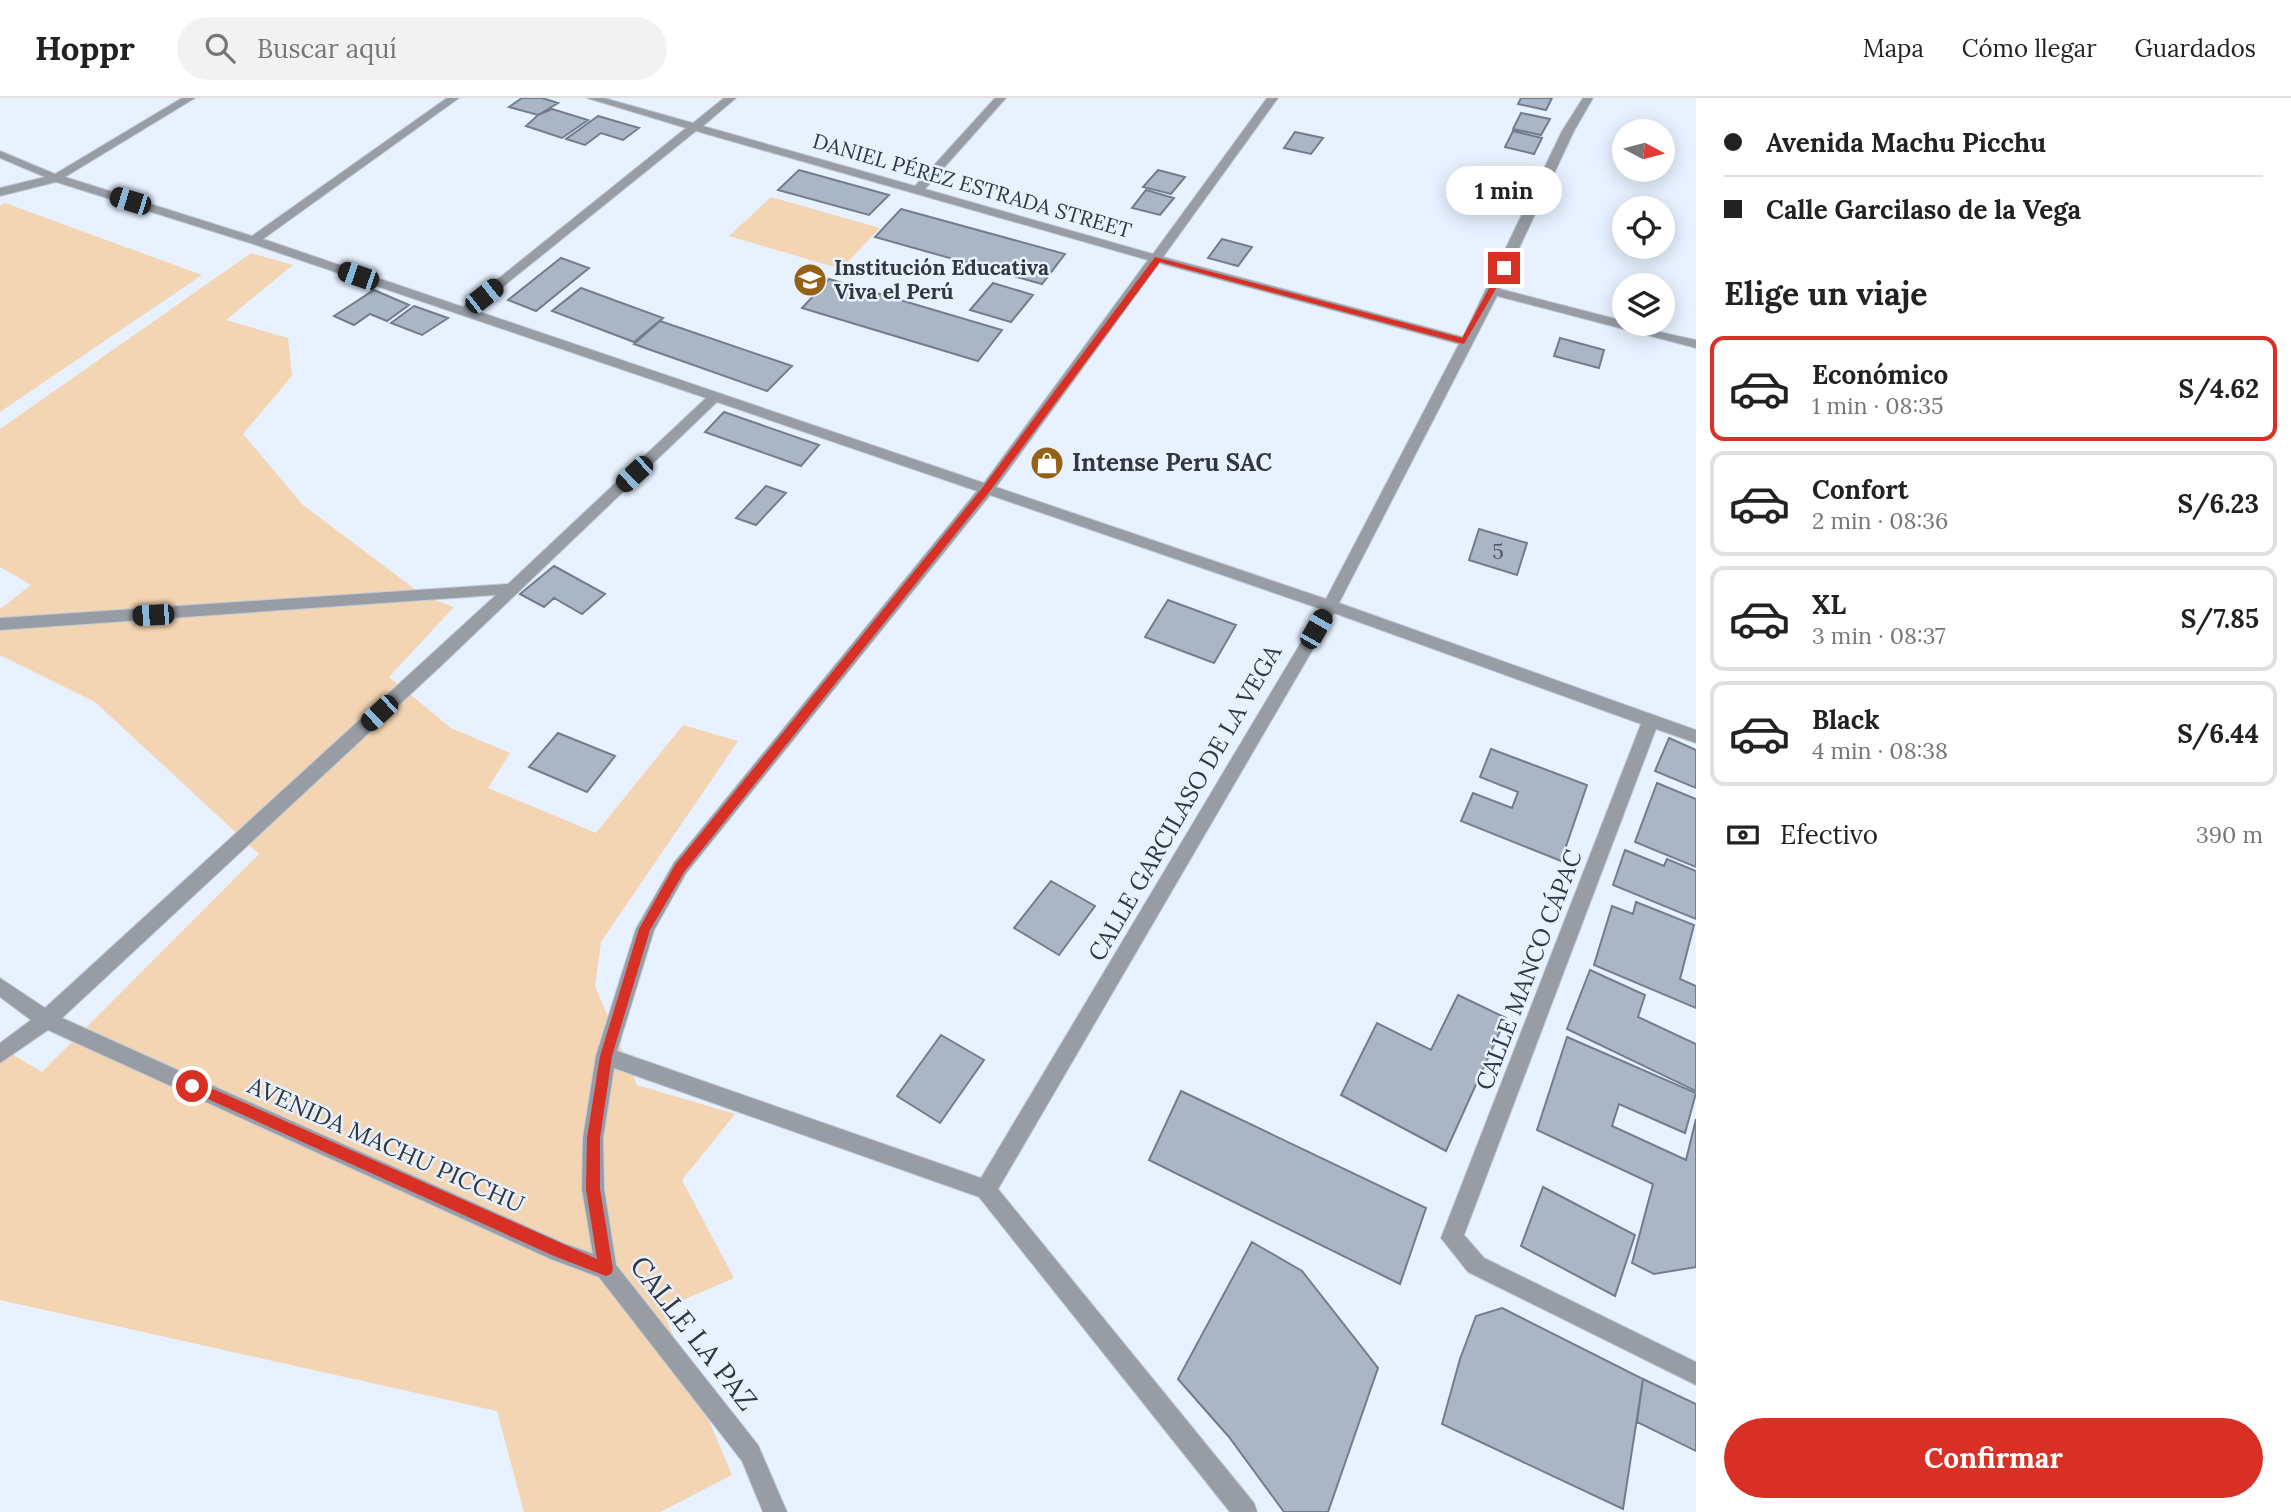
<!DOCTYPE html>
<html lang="es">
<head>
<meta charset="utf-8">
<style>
	body { margin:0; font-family:Lora,serif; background:#f2f2f2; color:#222; height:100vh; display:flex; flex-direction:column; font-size:26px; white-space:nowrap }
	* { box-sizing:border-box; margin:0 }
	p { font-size:23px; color:#767676 }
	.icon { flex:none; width:38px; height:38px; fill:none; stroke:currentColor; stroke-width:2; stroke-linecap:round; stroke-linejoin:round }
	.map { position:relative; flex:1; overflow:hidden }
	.sheet { display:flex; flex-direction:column; background:#fff; width:595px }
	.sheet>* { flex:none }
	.guide { display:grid; align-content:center; height:154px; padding:0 28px; background:#fff }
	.needle { width:46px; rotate:97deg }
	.fabs { position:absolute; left:1612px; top:21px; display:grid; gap:14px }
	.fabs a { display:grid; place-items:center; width:63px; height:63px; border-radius:50%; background:#fff; box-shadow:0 4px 18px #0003; font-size:35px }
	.end { position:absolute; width:32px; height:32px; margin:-16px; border:9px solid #d93025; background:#fff; box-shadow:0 0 0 4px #fff }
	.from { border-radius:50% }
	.bubble { position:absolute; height:49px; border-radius:24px; background:#fff; box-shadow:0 4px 18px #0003; font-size:23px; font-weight:700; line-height:49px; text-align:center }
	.car { position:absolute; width:21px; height:42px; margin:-21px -10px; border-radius:9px; box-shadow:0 0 5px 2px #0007; background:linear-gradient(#222 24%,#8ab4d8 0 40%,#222 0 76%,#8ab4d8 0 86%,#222 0) }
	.guide b { display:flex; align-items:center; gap:24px; height:66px; font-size:26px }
	.guide b+b { border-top:2px solid #e0e0e0 }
	.guide i { width:18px; height:18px; background:#222 }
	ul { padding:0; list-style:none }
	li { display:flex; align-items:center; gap:21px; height:105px; margin:0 14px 10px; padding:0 14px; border:4px solid #e0e0e0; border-radius:14px }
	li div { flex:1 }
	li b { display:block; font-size:26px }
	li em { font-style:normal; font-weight:700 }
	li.current { border-color:#d93025 }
	li>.icon { width:63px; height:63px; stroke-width:1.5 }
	h2 { padding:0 28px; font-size:32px; line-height:84px }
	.pay { display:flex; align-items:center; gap:18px; height:77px; padding:0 28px; font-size:26px }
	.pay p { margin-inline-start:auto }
	.action { display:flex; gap:14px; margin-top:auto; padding:14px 28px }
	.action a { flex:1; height:80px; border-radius:42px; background:#d93025; color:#fff; font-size:28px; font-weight:700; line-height:80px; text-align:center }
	header { display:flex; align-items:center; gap:42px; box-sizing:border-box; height:98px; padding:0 35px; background:#fff; border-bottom:2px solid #e0e0e0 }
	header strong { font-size:33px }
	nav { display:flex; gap:38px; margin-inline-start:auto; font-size:24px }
	.search { width:490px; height:63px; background:#f2f2f2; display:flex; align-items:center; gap:18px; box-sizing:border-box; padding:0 24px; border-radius:38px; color:#767676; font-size:26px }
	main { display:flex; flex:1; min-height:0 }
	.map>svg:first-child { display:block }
	.green { fill:#f3d5b3 }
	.building { fill:#aab6c6; stroke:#727d8c; stroke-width:2 }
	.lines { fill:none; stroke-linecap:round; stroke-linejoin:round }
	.minor-casing { stroke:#c3ccd8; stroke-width:2 }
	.minor { fill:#989da5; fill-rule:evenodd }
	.route { fill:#d93025 }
	.labels { text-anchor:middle; stroke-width:5; stroke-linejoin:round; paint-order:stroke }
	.far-street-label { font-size:21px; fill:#32373e; stroke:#e7f1ff }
	.far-poi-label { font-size:21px; font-weight:bold; fill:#32373e; stroke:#e7f1ff; text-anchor:start }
	.number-label { font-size:21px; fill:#505760 }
	.poi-label { font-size:24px; font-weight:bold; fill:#32373e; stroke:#e7f1ff; text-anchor:start }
	.street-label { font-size:24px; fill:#32373e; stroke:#e7f1ff }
	.near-street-label { font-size:28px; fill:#32373e; stroke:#e7f1ff }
</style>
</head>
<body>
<header>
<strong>Hoppr</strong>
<div class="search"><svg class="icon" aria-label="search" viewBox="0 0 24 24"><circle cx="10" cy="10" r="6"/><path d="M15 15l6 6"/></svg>Buscar aquí</div>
<nav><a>Mapa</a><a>Cómo llegar</a><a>Guardados</a></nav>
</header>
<main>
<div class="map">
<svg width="1696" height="1414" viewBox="0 0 1696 1414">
	<rect width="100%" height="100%" fill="#e7f1ff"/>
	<path class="green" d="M771 99 880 130 841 171 729 138Z
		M5 105 202 177 0 314V108Z
		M251 155 293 167 226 222 288 240 292 278 243 336 303 407 424 498 454 509 389 579 451 630 510 655 488 690 596 735 683 627 738 643 601 844 595 888 637 987 735 1016 682 1082 734 1180 662 1211 732 1377 660 1414H524L497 1313 0 1202V949L42 974 259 756 95 604 0 557V511L31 487 0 469V331Z"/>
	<path class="building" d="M522 0H542L558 5 538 17 509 9Z
		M1521 0H1552L1546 12 1518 6Z
		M552 11 588 22 562 40 526 28 538 17Z
		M1521 15 1550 21 1541 37 1513 31Z
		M598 18 639 30 623 42 601 35 585 47 566 41Z
		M1513 33 1542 40 1534 56 1505 49Z
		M1295 34 1323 40 1311 56 1284 50Z
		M799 72 889 97 869 117 778 92Z
		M1158 72 1185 79 1171 96 1143 89Z
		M1146 92 1174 100 1160 117 1132 110Z
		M901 111 1065 156 1042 186 875 139Z
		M1222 141 1252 149 1238 168 1208 160Z
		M561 160 589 170 536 213 508 202Z
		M829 181 1002 232 978 263 802 210Z
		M993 185 1033 197 1011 224 970 212Z
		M581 190 663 220 634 244 552 213Z
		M374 192 409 207 387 223 370 216 354 227 334 218Z
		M414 208 448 220 422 237 391 225Z
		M660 223 792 268 767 293 634 246Z
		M1560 240 1604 252 1599 270 1554 258Z
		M724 314 819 347 801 368 705 334Z
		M766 388 786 395 756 427 736 420Z
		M1479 431 1527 445 1517 477 1469 462Z
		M554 468 605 496 582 516 554 500 544 509 520 496Z
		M1168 502 1236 527 1214 565 1145 539Z
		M558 635 615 658 587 694 529 669Z
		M1669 640 1696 652V690L1655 673Z
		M1491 651 1587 687 1561 763 1461 723 1473 695 1512 710 1518 694 1480 679Z
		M1657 685 1696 701V769L1635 744Z
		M1625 752 1664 768 1667 761 1696 773V821L1613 787Z
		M1051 783 1095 808 1059 857 1014 830Z
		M1636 804 1694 827 1680 881 1696 888V910L1594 867 1612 808 1633 816Z
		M1590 872 1645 897 1638 919 1696 946V993L1567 931Z
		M1458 897 1506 920 1446 1053 1341 997 1377 925 1431 952Z
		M941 937 984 962 940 1025 897 998Z
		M1567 939 1696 995 1685 1035 1619 1006 1612 1028 1686 1062 1696 1021V1169L1654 1176 1632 1165 1653 1086 1537 1032Z
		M1181 993 1426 1110 1400 1186 1149 1062Z
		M1543 1089 1635 1137 1615 1198 1521 1148Z
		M1252 1144 1302 1173 1378 1270 1328 1414H1284L1229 1339 1178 1281Z
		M1502 1210 1643 1281 1623 1411 1442 1326 1460 1261 1476 1218Z
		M1643 1281 1696 1306V1353L1637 1324Z"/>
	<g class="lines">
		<defs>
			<path id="minor" d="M182 0H195L65 79 252 138 447 0H459L263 141 463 209 686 30 587 0H604L693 25 724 0H736L703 28 915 88 995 0H1006L925 91 1153 156 1267 0H1278L1163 159 1463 239 1562 33 1583 0H1593L1574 33 1500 191 1624 223V226L1696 242V250L1497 198 1339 505 1696 632V645L1656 631 1464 1137 1484 1160 1696 1264V1287L1468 1174 1441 1140 1641 626 1334 515 998 1091 1254 1405 1257 1414H1230L979 1099 614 970 603 1040 604 1091 616 1167 758 1347 787 1414H763L742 1363 599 1179 551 1161 48 932 0 965V945L31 922 0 899V880L45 910 496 497 0 532V520L508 486 706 300 250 145 56 84 0 98V90L45 79 0 60V53L55 76ZM696 33 1148 162 984 385 474 212ZM1159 165 1459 246 1326 501 996 389ZM717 304 977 393 674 765 636 831 596 958 583 1040 582 1091 593 1156 563 1145 62 920 444 565ZM990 397 1321 511 981 1080 617 953 654 832 686 775Z"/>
		</defs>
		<use href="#minor" class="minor-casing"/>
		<use href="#minor" class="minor"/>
	</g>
	<path class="route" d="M1155 159 1462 240 1500 170H1508L1464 246 1160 164 990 393 684 774 650 832 612 958 600 1040V1091L613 1171 611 1176 606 1178 554 1158 188 992V984H197L597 1161 586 1091 587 1040 600 958 639 831 675 767 983 389Z"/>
	<defs>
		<symbol id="school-disc" viewBox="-11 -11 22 22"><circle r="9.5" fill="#956215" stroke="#e7f1ff"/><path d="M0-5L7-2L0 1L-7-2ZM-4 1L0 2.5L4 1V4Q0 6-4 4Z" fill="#fff"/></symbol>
		<symbol id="shop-disc" viewBox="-11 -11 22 22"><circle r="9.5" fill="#956215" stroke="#e7f1ff"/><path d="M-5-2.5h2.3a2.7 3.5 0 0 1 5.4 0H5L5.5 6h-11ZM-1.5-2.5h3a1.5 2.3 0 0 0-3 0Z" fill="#fff"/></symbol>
	</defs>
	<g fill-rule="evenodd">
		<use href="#school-disc" x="791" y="163" width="38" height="38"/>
		<use href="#shop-disc" x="1028" y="346" width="38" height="38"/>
	</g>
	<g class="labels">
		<g class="far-street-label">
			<text transform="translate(972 88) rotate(16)" y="7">DANIEL PÉREZ ESTRADA STREET</text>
		</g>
		<g class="far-poi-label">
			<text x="834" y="177">Institución Educativa<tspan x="834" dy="24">Viva el Perú</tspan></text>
		</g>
		<g class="number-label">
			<text x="1498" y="461">5</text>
		</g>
		<g class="poi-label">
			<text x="1072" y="373">Intense Peru SAC</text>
		</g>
		<g class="street-label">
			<text transform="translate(1185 705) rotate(-60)" y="8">CALLE GARCILASO DE LA VEGA</text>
			<text transform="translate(1529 872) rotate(-69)" y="8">CALLE MANCO CÁPAC</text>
			<text transform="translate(386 1047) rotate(24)" y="8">AVENIDA MACHU PICCHU</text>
		</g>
		<g class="near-street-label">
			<text transform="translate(694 1235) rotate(52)" y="10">CALLE LA PAZ</text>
		</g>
	</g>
</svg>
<div class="fabs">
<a><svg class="needle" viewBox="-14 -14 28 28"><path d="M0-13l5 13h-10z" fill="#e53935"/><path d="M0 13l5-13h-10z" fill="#767676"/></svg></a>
<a><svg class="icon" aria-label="locate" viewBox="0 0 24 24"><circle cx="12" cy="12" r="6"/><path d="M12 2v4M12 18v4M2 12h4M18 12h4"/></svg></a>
<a><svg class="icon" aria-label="layers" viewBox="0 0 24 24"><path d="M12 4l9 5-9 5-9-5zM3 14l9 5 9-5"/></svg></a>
</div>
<i class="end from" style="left:192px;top:988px"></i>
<i class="end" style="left:1504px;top:170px"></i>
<div class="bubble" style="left:1446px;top:68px;width:116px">1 min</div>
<i class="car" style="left:130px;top:103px;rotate:287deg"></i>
<i class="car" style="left:358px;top:178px;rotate:289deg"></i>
<i class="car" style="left:484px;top:198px;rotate:52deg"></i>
<i class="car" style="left:634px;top:376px;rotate:227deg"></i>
<i class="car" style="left:153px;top:517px;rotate:267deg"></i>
<i class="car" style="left:1316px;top:531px;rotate:30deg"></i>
<i class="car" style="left:379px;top:615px;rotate:227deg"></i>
</div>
<section class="sheet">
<div class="guide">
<b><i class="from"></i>Avenida Machu Picchu</b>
<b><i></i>Calle Garcilaso de la Vega</b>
</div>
<h2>Elige un viaje</h2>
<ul>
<li class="current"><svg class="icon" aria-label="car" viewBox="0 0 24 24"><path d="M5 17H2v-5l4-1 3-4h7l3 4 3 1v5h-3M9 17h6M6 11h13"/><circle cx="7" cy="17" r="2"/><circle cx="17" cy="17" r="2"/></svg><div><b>Económico</b><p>1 min · 08:35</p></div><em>S/4.62</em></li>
<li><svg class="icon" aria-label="car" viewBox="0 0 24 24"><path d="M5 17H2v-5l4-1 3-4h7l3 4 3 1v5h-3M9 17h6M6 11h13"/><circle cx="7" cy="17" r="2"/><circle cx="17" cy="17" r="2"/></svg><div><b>Confort</b><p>2 min · 08:36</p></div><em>S/6.23</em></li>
<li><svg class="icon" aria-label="car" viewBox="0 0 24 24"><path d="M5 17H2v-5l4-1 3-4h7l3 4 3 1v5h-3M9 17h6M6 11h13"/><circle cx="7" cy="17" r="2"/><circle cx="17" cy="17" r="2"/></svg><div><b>XL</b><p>3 min · 08:37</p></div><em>S/7.85</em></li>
<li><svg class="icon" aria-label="car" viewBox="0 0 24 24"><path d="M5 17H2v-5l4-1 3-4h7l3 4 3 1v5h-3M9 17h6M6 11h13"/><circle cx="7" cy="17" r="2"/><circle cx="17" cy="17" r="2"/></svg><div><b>Black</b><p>4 min · 08:38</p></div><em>S/6.44</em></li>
</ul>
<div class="pay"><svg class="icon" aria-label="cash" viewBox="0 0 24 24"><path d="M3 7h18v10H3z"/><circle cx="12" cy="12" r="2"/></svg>Efectivo<p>390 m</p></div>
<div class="action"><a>Confirmar</a></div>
</section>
</main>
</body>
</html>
